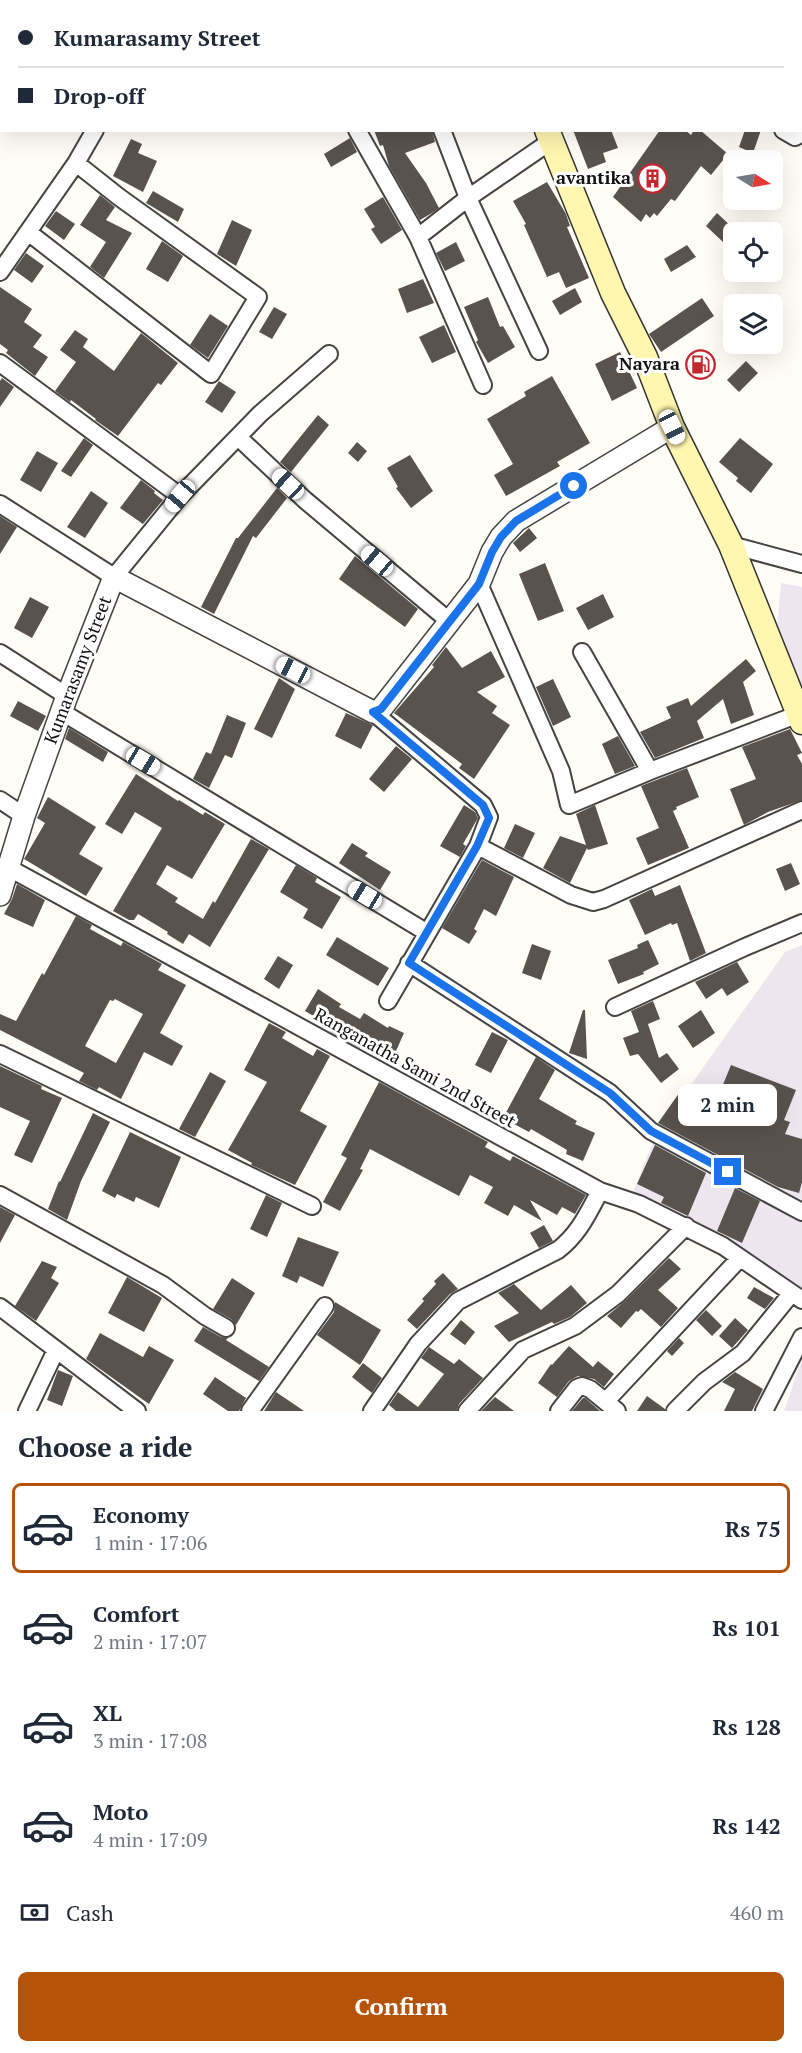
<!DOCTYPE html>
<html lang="en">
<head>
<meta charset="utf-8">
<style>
	body { margin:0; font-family:"PT Serif",serif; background:#f2f2f3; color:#1f2937; height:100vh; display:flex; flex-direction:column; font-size:22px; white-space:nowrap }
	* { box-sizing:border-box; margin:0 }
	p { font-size:20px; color:#747a83 }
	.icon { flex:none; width:33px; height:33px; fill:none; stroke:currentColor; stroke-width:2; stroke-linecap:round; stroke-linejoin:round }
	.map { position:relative; height:1411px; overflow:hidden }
	.side { display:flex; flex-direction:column; background:#fff; flex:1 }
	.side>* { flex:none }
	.top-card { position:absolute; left:0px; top:0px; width:802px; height:132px; box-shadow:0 6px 24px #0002; display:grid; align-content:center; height:132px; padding:0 18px; background:#fff }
	.needle { width:39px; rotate:101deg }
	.fabs { position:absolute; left:723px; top:150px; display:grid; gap:12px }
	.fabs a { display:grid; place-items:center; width:60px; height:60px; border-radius:9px; background:#fff; box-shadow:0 6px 24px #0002; font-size:30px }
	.end { position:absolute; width:27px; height:27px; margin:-14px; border:8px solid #1a73e8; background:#fff; box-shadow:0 0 0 3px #fff }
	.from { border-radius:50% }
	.bubble { position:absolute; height:42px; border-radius:9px; background:#fff; box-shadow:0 6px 24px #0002; font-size:20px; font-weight:700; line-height:42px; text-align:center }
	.car { position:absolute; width:18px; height:36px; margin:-18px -9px; border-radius:8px; box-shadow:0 0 4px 2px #0007; background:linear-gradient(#fff 24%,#345 0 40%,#fff 0 76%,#345 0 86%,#fff 0) }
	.top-card b { display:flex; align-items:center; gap:21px; height:57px; font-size:22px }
	.top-card b+b { border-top:2px solid #e0e1e3 }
	.top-card i { width:15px; height:15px; background:#1f2937 }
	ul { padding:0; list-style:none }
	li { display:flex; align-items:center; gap:18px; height:90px; margin:0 12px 9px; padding:0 6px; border:3px solid transparent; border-radius:9px }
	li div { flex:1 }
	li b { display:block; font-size:22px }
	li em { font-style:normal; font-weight:700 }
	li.active { border-color:#b45309 }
	li>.icon { width:54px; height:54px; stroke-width:1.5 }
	h2 { padding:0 18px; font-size:27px; line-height:72px }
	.pay { display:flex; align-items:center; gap:15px; height:66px; padding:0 18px; font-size:22px }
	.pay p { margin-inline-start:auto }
	.cta { display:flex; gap:12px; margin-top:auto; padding:12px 18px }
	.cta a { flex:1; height:69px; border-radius:9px; background:#b45309; color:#fff; font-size:24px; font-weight:700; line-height:69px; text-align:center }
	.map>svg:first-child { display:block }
	.industrial { fill:#eee6ef }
	.building { fill:#5a524d; fill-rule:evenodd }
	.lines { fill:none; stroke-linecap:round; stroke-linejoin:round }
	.minor-casing { stroke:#444; stroke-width:20 }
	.tertiary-casing { stroke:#444; stroke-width:24 }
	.secondary-casing { stroke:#333; stroke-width:27 }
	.minor { stroke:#fff; stroke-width:16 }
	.tertiary { stroke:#fff; stroke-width:21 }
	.secondary { stroke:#fff6b0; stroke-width:24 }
	.route { stroke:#1a73e8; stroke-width:8 }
	.labels { text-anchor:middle; stroke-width:6; stroke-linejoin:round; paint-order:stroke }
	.poi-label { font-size:18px; font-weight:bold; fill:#111; stroke:#fff; text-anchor:end }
	.street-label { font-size:18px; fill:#111; stroke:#fff }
</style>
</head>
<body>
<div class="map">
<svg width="802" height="1411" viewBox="0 0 802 1411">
	<rect width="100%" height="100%" fill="#fffdf5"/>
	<path class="industrial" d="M781 583 802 587V686L777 629Z
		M802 945V1296L633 1192 656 1134 785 952Z
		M802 1359V1411H784Z"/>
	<path class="building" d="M374 130H432L435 142 405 153 426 183 439 208 432 213 420 220 389 166 383 145 380 146Z
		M573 130H611L618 148 603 153 606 162 588 169Z
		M660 130H685L691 135 694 130H700L728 154 711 175 701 166 675 201 671 199 657 216 654 213 650 218 646 214 641 222 613 197Z
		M745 130H761L753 153 739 147Z
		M350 138 357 152 331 167 324 154Z
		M131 139 142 144 138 153 157 161 143 192 113 176Z
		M547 182 566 214 570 226 567 227 589 278 566 288 559 272 547 277 524 225 526 224 513 201Z
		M153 191 184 209 178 222 146 203Z
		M100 195 115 207 106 220 132 233 104 278 90 267 106 242 80 225Z
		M383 197 402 230 381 244 371 229 375 227 364 209Z
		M56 211 75 224 64 240 45 226Z
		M717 213 734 229 723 242 706 226Z
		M232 220 252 230 236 266 217 254Z
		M162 241 183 256 168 282 146 269Z
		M456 242 465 261 445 271 436 253Z
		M687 245 696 257 671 272 664 259Z
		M26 253 44 266 32 283 14 270Z
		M423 279 434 303 407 313 398 289Z
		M0 287 32 309 24 322 42 335 33 347 48 357 35 376 6 353 8 350 0 344Z
		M575 288 582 302 560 315 552 301Z
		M488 297 500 327 503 326 515 347 488 363 476 342 478 340 464 307Z
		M702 298 714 316 661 352 649 334Z
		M274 307 287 314 272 339 259 332Z
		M210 314 228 326 208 358 190 345Z
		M444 325 456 352 432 363 419 337Z
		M75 330 88 339 83 347 114 371 141 333 178 363 161 385 158 383 118 436 95 420 96 419 71 400 70 402 55 391 76 362 60 350Z
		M620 352 637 388 612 401 595 364Z
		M746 361 758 373 739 392 727 380Z
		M552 376 590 443 557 462 560 466 506 496 494 475 513 464 487 419 526 396 524 392Z
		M2 378 14 387 0 407V381Z
		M219 381 236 392 222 413 205 402Z
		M318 415 329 425 291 472 280 462Z
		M84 438 93 445 71 477 61 471Z
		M740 438 773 464 751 493 736 481 738 478 719 462Z
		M357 442 367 451 358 462 348 453Z
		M37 451 58 463 41 492 20 480Z
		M410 455 433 491 411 508 396 488 398 487 387 468Z
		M141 480 155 491 154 493 163 500 143 524 120 508Z
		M277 488 287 498 256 538 253 536 214 614 201 607 236 538H238Z
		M91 491 108 503 85 538 67 527Z
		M0 516 17 527 0 554Z
		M529 528 537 538 520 552 513 543Z
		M355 556 418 609 405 627 339 579Z
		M545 563 564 611 538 621 519 574Z
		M603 594 614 617 588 630 576 608Z
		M30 597 49 607 32 638 14 628Z
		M446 647 462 668 491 651 505 677 477 692 497 706 492 713 510 725 474 779 459 768 462 764 394 713 434 667 432 665Z
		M746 659 756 671 743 682 754 715 731 724 723 699 697 721 704 738 655 758 640 732 671 718 666 707 688 698 691 706Z
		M279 678 295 689 272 738 254 729Z
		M553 679 571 717 553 726 536 687Z
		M18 701 46 716 38 731 10 716Z
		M346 713 373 725 361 749 335 736Z
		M227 715 246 723 232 758 225 755 209 788 193 779 206 752 211 754Z
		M69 728 108 752 103 762 65 739Z
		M790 729 802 753 797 755 802 764V800L768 812 744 825 730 789 756 779 742 747Z
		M618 736 635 766 615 774 602 744Z
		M396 746 412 759 384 792 369 779Z
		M687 768 699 797 676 807 677 809 673 811 689 848 648 865 636 838 659 828 641 786Z
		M136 774 178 801 179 800 203 815 205 812 225 824 192 879 167 865 156 884 178 898 175 902 203 919 213 901 215 903 251 839 269 849 210 947 189 934 183 944 167 934 168 932 138 914 134 920H129L113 911 162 828 135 812 122 834 105 824Z
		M48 797 96 827 79 854 103 868 86 896 24 859 45 823 37 818Z
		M464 805 475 812 478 818 463 844 466 846 460 857 440 846Z
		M595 805 608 844 588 850 587 848 570 883 543 868 560 836 586 845 576 814Z
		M515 824 535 833 523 858 504 848Z
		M352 843 368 853 365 856 391 872 380 890 339 863Z
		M482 860 514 877 496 916 484 909 474 929 477 931 469 944 442 928Z
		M791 863 800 884 785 891 776 869Z
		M296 865 317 878 315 882 341 897 322 929 303 918 308 909 280 892Z
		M17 884 45 900 33 927 4 914 12 899Z
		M680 885 706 953 690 961 677 923 672 925 671 923 645 935 629 900 652 889 655 896Z
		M76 916 92 925 90 929 121 946 123 942 162 964 158 970 186 985 160 1033 183 1046 172 1066 144 1052 121 1099 99 1087 97 1090 79 1081 84 1073 0 1030V1014L16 1021 42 973 44 975ZM115 999 143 1014 116 1063 85 1046 110 1000 113 1001Z
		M337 937 389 968 378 986 326 955Z
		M648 940 659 964 643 972 644 974 618 984 608 960 638 948 637 945Z
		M532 944 551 951 541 980 522 973Z
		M278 956 293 965 279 989 264 979Z
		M737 962 749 982 727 996 722 988 706 999 695 982Z
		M318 989 341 1004 339 1007 360 1019 364 1013 388 1028 389 1026 404 1033 392 1060 362 1046 360 1048 329 1031 332 1027 305 1011Z
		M653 1001 660 1019 648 1024 659 1058 667 1053 679 1069 661 1083 638 1054 630 1056 623 1038 639 1032 631 1011Z
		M583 1010H585L587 1059 569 1053Z
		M701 1010 715 1033 693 1048 678 1026Z
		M269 1023 286 1032 282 1038 313 1056 317 1049 330 1056 300 1111 327 1126 295 1185 251 1165 252 1163 228 1150 267 1082 244 1070Z
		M492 1032 508 1040 491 1073 475 1065Z
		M536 1057 555 1070 539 1099 577 1121 575 1124 595 1133 583 1161 566 1154 567 1150 531 1129 529 1132 503 1118Z
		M731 1065 796 1090 784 1120 790 1122 785 1134 802 1139V1182L799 1193 778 1187 658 1123 682 1089 710 1108 717 1091 720 1092Z
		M0 1066 42 1086 41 1089 62 1098 32 1163 14 1155 30 1121 0 1107Z
		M210 1072 226 1081 195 1137 179 1129Z
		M379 1082 488 1142 485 1147 510 1161 513 1156 586 1195 575 1214 562 1207 557 1215 530 1200 542 1221 514 1205 508 1216 484 1203 493 1187 470 1175 459 1196 370 1149 360 1169 363 1170 340 1211 323 1202 347 1158 341 1155Z
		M93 1113 110 1122 81 1181 67 1220 48 1209 59 1181 60 1182Z
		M130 1132 181 1157 159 1208 136 1197 134 1202 117 1194 115 1198 102 1191Z
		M655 1145 706 1173 688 1216 661 1203 664 1197 637 1184Z
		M735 1188 760 1201 742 1243 717 1231Z
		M266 1195 282 1203 267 1237 250 1229Z
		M0 1207 15 1215 0 1243Z
		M544 1225 553 1241 539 1248 530 1233Z
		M298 1237 339 1252 323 1287 300 1276 297 1283 282 1276Z
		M669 1258 681 1269 658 1290 678 1308 661 1327 641 1309 638 1312 636 1311 621 1328 607 1316 625 1301Z
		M42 1261 57 1267 51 1278 59 1283 36 1321 15 1306Z
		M443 1273 458 1289 450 1294 417 1329 407 1320 424 1301 422 1299 436 1284 434 1281Z
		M127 1277 162 1298 144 1332 108 1313Z
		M232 1278 255 1293 236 1325 231 1319 213 1309Z
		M514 1284 541 1310 571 1285 587 1303 570 1317 554 1324 552 1322 509 1342 494 1326 519 1313 498 1293Z
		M754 1287 774 1298 765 1309 747 1298Z
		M335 1302 381 1330 360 1365 317 1335 334 1312Z
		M706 1310 722 1326 712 1336 696 1320Z
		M735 1318 748 1330 732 1348 719 1336Z
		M461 1320 475 1332 465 1345 450 1334Z
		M203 1327 221 1337 228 1338 226 1340 269 1367 259 1381 194 1341Z
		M100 1333 143 1357 149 1346 174 1360 149 1404 86 1359Z
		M679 1338 684 1343 672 1356 667 1351Z
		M569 1346 593 1367 598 1361 614 1374 604 1387 594 1379 578 1376 569 1381 557 1397 538 1383 551 1364 552 1365Z
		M429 1347 454 1364 459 1359 483 1378 459 1404 457 1411H396L389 1405 398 1392 418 1407 444 1374 421 1358Z
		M363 1363 382 1378 372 1393 352 1377Z
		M58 1370 73 1376 62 1406 47 1400Z
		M735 1372 763 1389 752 1411H724L735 1389 722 1382Z
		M215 1377 246 1398 239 1411H228L203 1394Z
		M276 1392 304 1411H264Z
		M647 1396 665 1409V1411H637Z
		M495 1397 514 1411H481Z
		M583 1398H585L600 1411H572Z"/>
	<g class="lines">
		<defs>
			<path id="minor" d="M34 0 38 2
				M61 2 62 0
				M350 2V0
				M0 99H2
				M357 130 418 237 483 385
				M442 130 468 198 539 351
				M783 130 795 137 802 133
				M28 232 211 374 258 297 119 197 76 163
				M418 237 468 198 551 141
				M0 272 76 163 95 130
				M0 363 180 496
				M238 437 305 500 449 621
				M0 504 114 577 180 496 260 414 329 354
				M731 545 802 564
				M479 584 561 771 569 805 650 771 799 714
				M582 652 650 771
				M0 653 67 696
				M62 712 426 932
				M373 712 483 805 489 817 478 846 388 1001
				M0 800 24 816
				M478 846 571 895 593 902 604 899 802 810
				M9 868 600 1191 639 1204 723 1246 802 1300
				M409 963 610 1093 651 1131 802 1212
				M615 1007 745 947 802 923
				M0 1054 312 1206
				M0 1195 163 1285 205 1316 226 1328
				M0 1307 137 1411
				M606 1401 739 1259
				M27 1411 56 1350
				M250 1411 325 1306
				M372 1411 418 1344 458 1301 558 1250C579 1234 588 1213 600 1191
				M467 1411 523 1350 575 1326 618 1294 686 1226
				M559 1411 577 1388 582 1386 590 1389 617 1411
				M675 1411 704 1382 743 1353 791 1294
				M764 1411 802 1337"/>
			<path id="tertiary" d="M0 895 24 816 67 696 114 577 373 712 381 709 479 584 492 552 501 537 516 521 672 427"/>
			<path id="secondary" d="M516 0V2
				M547 130 613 293 645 357 672 427 731 545 802 722"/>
		</defs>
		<use href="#minor" class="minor-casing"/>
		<use href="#tertiary" class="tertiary-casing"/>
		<use href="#secondary" class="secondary-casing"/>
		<use href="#minor" class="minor"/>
		<use href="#tertiary" class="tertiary"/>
		<use href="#secondary" class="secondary"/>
	</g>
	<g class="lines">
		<path class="route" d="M574 486 516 521 501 537 492 552 479 584 381 709 373 712 483 805 489 818 477 846 409 963 610 1093 651 1131 728 1172"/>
	</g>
	<defs>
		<symbol id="building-ring" viewBox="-11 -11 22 22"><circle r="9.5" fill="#fff" stroke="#c4262e" stroke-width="1.5"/><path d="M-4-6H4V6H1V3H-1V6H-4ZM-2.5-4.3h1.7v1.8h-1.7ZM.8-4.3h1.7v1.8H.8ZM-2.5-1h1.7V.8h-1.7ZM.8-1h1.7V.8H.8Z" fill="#c4262e"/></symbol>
		<symbol id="fuel-ring" viewBox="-11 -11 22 22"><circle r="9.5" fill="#fff" stroke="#c4262e" stroke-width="1.5"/><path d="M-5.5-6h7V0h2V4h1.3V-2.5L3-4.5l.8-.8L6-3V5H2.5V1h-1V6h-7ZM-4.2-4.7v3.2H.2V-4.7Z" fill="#c4262e"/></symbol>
	</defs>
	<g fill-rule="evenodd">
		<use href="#building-ring" x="636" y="162" width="33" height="33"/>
		<use href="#fuel-ring" x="684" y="348" width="33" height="33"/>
	</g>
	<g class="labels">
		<g class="poi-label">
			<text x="631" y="184">avantika</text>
			<text x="680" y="370">Nayara</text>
		</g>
		<g class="street-label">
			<text transform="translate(78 670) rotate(-69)" y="6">Kumarasamy Street</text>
			<text transform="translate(415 1068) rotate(29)" y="6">Ranganatha Sami 2nd Street</text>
		</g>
	</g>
</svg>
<div class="fabs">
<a><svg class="needle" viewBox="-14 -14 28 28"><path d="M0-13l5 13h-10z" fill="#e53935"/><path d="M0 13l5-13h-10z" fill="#747a83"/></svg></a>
<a><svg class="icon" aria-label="locate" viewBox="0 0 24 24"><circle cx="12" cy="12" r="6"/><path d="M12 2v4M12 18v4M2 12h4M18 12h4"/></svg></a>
<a><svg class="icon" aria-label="layers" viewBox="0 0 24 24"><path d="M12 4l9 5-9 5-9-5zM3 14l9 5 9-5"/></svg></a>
</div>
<i class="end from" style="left:574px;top:486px"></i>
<i class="end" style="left:728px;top:1172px"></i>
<div class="bubble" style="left:678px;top:1084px;width:99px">2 min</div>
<i class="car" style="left:672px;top:427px;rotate:154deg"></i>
<i class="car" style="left:288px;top:484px;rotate:313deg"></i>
<i class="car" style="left:180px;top:496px;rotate:220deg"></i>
<i class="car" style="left:377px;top:561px;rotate:310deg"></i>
<i class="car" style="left:293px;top:670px;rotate:297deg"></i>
<i class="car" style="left:143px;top:761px;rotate:121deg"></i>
<i class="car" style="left:365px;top:895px;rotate:301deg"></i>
<div class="top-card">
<b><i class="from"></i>Kumarasamy Street</b>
<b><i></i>Drop-off</b>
</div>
</div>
<section class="side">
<h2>Choose a ride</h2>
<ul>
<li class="active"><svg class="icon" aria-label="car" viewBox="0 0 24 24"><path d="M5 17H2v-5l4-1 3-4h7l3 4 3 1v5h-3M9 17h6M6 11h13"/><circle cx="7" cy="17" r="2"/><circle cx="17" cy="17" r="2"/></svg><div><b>Economy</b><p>1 min · 17:06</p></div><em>Rs 75</em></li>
<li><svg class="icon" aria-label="car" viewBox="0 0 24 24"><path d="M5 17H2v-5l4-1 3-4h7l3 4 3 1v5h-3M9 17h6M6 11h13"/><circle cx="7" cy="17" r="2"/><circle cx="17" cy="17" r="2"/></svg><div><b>Comfort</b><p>2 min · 17:07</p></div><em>Rs 101</em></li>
<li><svg class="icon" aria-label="car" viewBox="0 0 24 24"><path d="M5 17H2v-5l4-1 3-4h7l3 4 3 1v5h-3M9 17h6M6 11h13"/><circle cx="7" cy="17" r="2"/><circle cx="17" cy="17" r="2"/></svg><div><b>XL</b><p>3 min · 17:08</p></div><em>Rs 128</em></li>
<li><svg class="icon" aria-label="car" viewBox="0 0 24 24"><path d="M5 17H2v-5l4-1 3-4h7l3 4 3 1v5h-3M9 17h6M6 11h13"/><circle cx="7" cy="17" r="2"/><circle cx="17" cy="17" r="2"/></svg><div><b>Moto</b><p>4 min · 17:09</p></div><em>Rs 142</em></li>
</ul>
<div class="pay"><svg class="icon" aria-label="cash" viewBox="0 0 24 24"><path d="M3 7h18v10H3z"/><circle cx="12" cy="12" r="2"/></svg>Cash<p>460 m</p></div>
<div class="cta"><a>Confirm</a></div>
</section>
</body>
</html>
